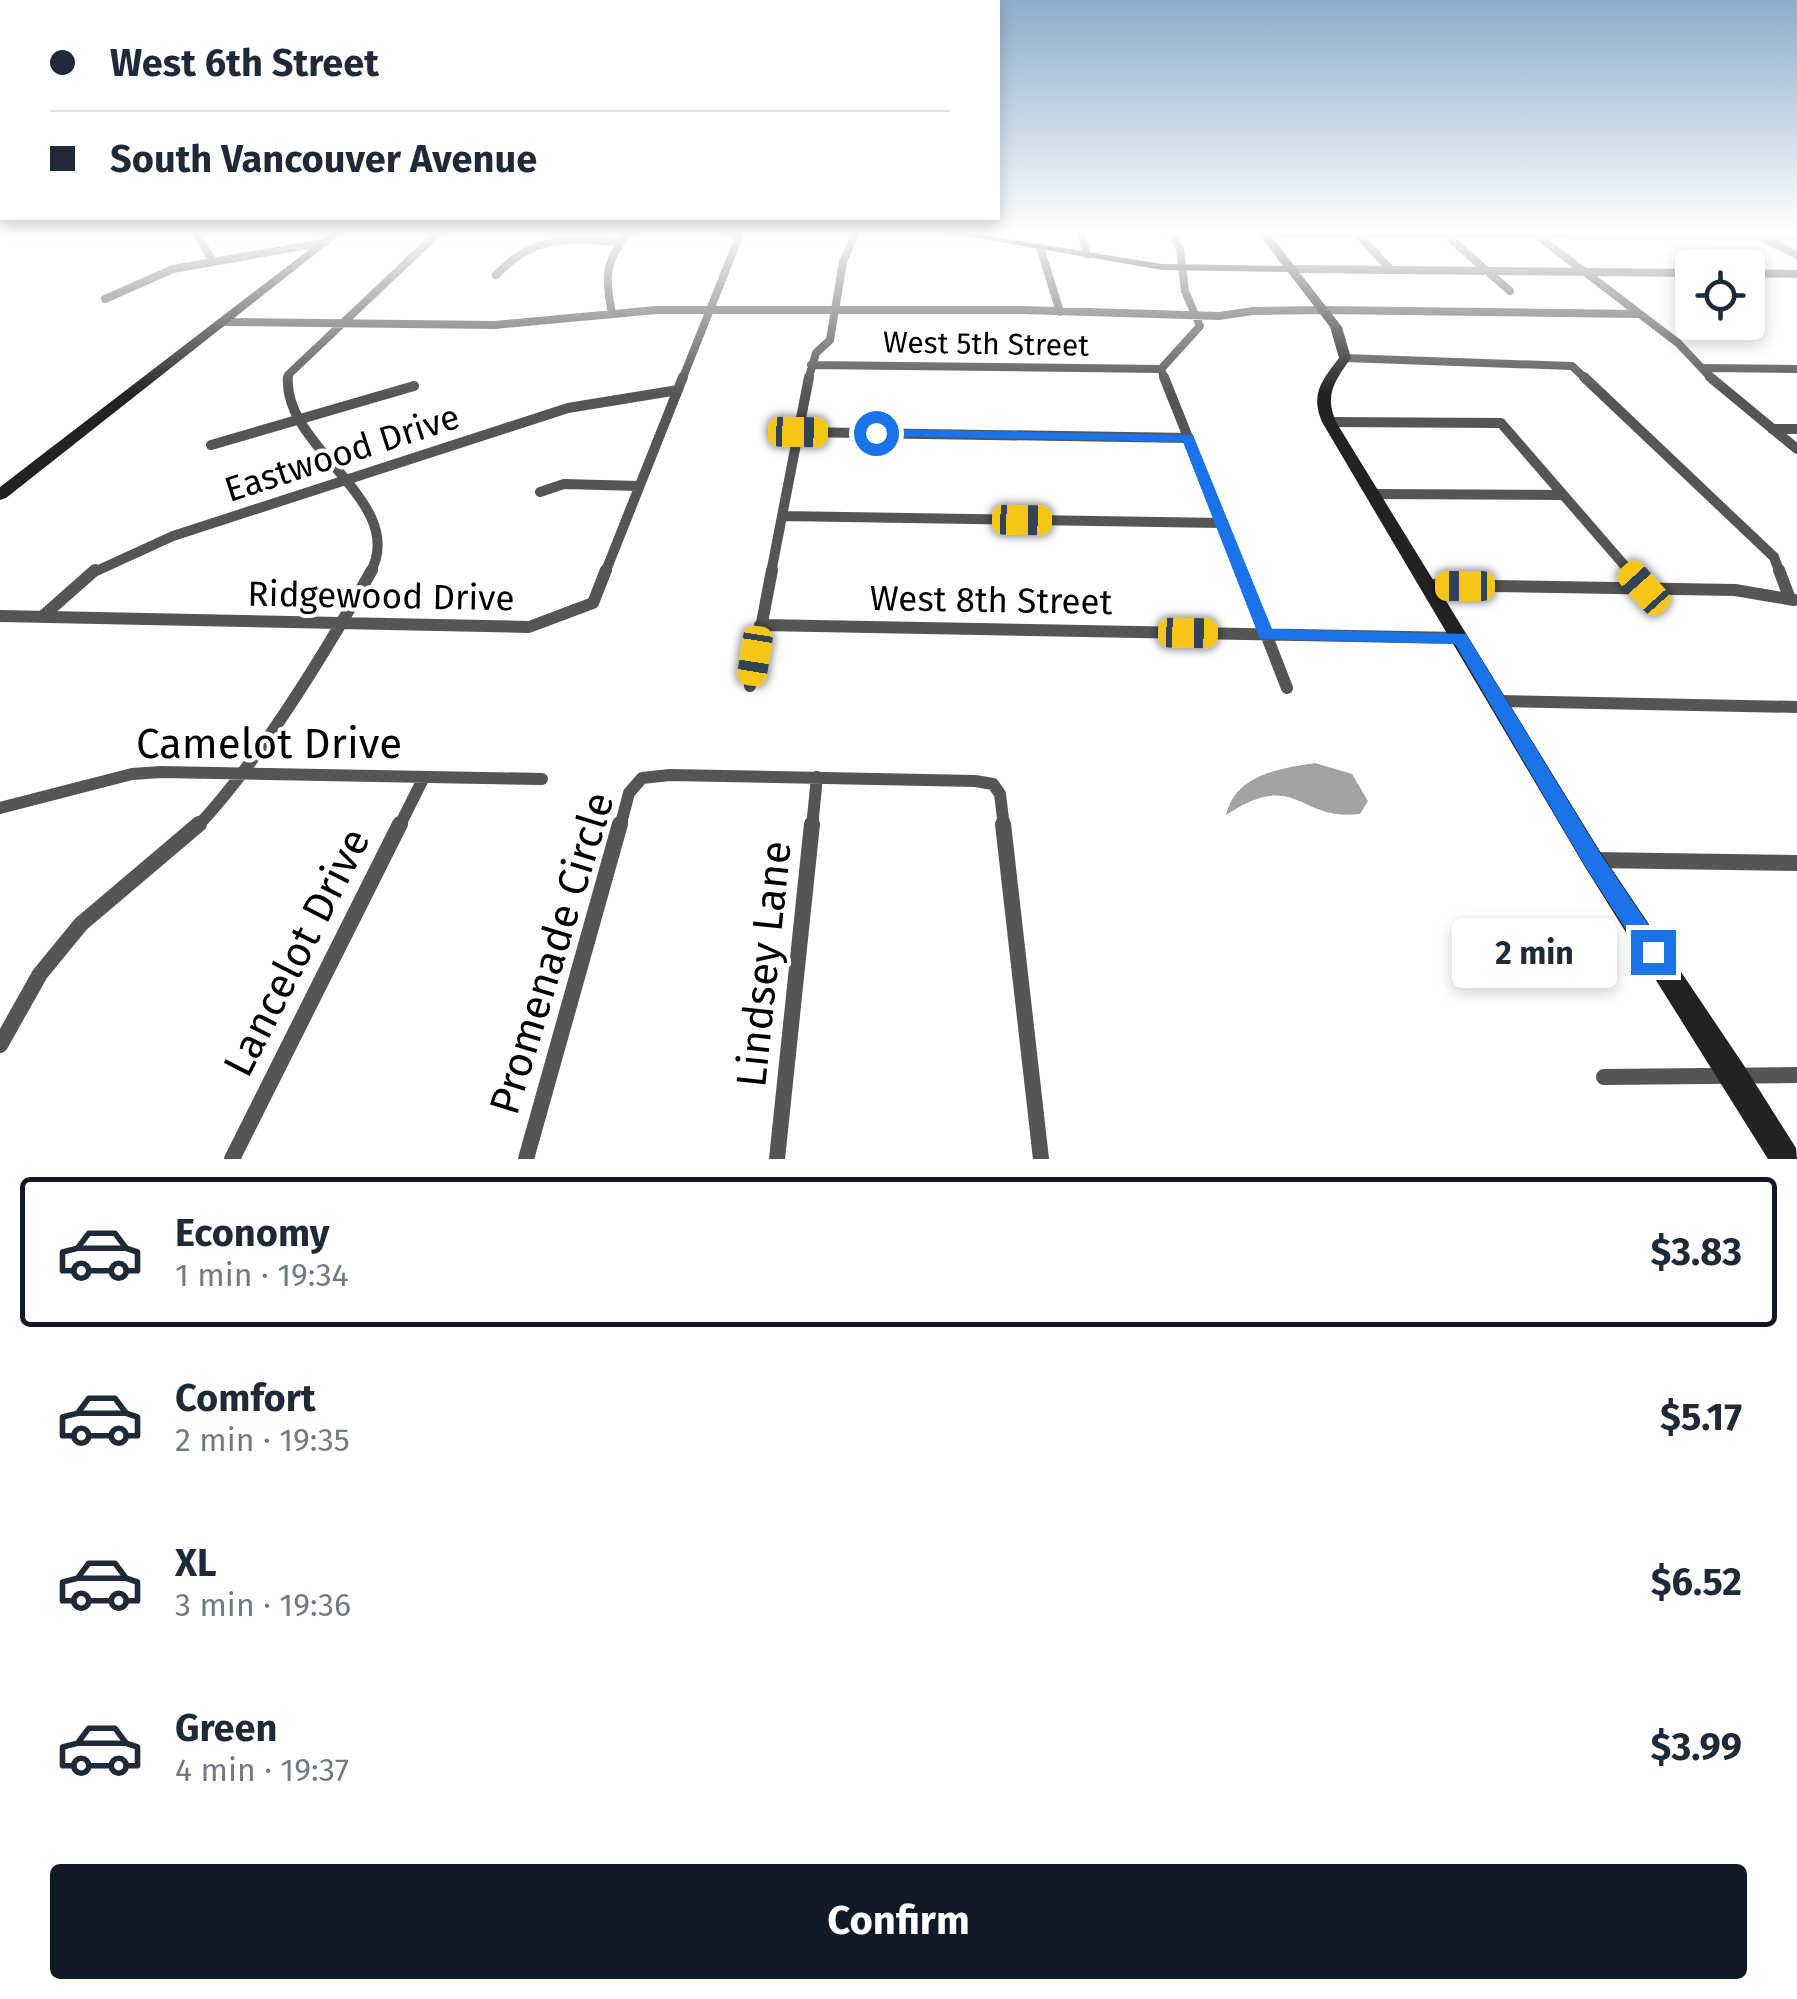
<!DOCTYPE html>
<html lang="en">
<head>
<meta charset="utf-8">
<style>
	body { margin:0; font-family:"Fira Sans",sans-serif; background:#f6f6f7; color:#1f2937; height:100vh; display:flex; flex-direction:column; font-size:38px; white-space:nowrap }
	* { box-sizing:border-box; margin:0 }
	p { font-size:32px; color:#747a83 }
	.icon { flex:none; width:55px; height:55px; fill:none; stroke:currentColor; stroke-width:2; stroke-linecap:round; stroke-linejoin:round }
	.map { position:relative; height:1159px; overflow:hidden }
	.side { display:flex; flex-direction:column; background:#fff; flex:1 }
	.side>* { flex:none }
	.hud { position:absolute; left:0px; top:0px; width:1000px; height:220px; box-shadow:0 5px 15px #0003; display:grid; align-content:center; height:220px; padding:0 50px; background:#fff }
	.controls { position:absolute; left:1675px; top:250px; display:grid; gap:20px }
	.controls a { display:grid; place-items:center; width:90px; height:90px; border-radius:10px; background:#fff; box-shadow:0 5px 15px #0003; font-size:50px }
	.end { position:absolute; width:45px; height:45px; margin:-22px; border:12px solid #1a73e8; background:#fff; box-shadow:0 0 0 5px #fff }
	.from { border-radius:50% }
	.bubble { position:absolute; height:70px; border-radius:10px; background:#fff; box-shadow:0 5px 15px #0003; font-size:32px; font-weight:700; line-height:70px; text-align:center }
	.car { position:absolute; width:30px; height:60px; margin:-30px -15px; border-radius:12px; box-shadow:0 0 8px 2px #0007; background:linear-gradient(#f5c518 24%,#345 0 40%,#f5c518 0 76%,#345 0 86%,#f5c518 0) }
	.hud b { display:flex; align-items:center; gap:35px; height:95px; font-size:38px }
	.hud b+b { border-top:2px solid #e0e1e3 }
	.hud i { width:25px; height:25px; background:#1f2937 }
	ul { padding:18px 0 0; list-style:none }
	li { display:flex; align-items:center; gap:30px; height:150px; margin:0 20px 15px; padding:0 30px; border:5px solid transparent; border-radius:10px }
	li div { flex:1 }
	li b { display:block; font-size:38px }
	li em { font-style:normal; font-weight:700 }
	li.on { border-color:#111827 }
	li>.icon { width:90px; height:90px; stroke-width:1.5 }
	.cta { display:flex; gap:20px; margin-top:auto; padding:20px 50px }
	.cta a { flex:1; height:115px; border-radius:10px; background:#111827; color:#fff; font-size:40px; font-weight:700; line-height:115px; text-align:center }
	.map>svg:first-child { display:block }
	.water { fill:#a3a3a3 }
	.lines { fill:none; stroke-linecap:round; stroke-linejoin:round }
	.street-far3 { stroke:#555; stroke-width:8 }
	.street-far2 { stroke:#555; stroke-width:10 }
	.street-far1 { stroke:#555; stroke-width:12 }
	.street { stroke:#555; stroke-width:16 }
	.secondary { fill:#222; fill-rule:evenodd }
	.route { fill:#1a73e8 }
	.labels { text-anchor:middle; stroke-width:8; stroke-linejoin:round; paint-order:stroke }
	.far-street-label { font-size:30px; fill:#000; stroke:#fff }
	.street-label { font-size:35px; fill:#000; stroke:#fff }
	.near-street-label { font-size:42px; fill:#000; stroke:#fff }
</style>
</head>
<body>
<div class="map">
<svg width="1797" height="1159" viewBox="0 0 1797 1159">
	<rect width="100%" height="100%" fill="#fff"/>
	<path class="water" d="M1315 763 1352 774 1368 801 1360 814C1298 822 1297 768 1226 815 1236 774 1278 769 1315 763Z"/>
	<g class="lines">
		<path class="street-far3" d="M202 232 198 236 212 260
			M1081 232 1087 255
			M1356 232 1390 269
			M1264 233 1797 237
			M1535 234 1678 343 1713 380
			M1446 235 1510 291
			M1765 239 1797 255
			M1040 247 1060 312
			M1291 269 1692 273
			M1748 273 1797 274
			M496 275C535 234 566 239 619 242
			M105 299 173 269 326 242
			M612 314C605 279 604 259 630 232
			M224 322 495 325 656 310H1024L1219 316 1253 311 1323 310 1639 314
			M1345 358 1572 366 1587 380
			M811 365 1161 369
			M1705 368 1797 369
			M288 380V375L439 232
			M682 380 739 237 730 232
			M808 380 816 353 830 340 843 262 856 232
			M1165 380 1161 369 1200 326 1185 291 1180 249 1171 232"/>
		<path class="street-far2" d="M288 377C282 448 410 502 370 573
			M1164 377 1242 573
			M1584 377 1774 557 1780 573
			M1710 377 1797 449
			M1329 422 1501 423 1631 573
			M1772 429H1797
			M798 432 1189 438
			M211 445 414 386
			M540 492 564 484 639 486
			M1373 494 1563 495
			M782 516 1222 523
			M92 573 173 536 568 408 678 390
			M605 573 683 377
			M771 573 809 377"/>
		<path class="street-far1" d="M1241 570 1287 688
			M1629 570 1644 588
			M1779 570 1790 599
			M1429 585 1735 590 1794 600
			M0 616 529 627 593 603 606 570
			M43 616 95 570
			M760 625 1460 638
			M750 686 772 570
			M1497 701 1797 707
			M0 808 132 774 161 772 542 779
			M197 827C261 759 325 653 372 570
			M399 827 424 777
			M620 827 629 793 642 778 670 775 975 781 993 784 1000 794 1004 827
			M812 827 817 777"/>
		<path class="street" d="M1003 824 1041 1159
			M1593 860 1797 863
			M0 1045 40 974 81 924 199 824
			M1604 1077 1797 1075
			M232 1159 400 824
			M526 1159 620 824
			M777 1159 812 824"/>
		<path class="secondary" d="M332 232H343L6 498 0 500V487Z
			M942 232H964L1162 264 1283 266 1258 232H1268L1342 327 1351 358C1335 381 1324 394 1336 422L1601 853 1743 1064 1796 1148 1797 1159H1768L1585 867 1322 422C1310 394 1322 380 1339 358L1330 327 1288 272 1162 270Z"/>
	</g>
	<linearGradient id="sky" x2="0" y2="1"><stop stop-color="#8cadcc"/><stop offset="0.59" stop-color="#fff"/><stop offset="1" stop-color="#fff" stop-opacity="0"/></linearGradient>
	<rect width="1797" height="394" fill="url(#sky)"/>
	<path class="route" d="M876 429 1193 435 1272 629 1466 634 1600 853 1661 944 1665 952 1661 959 1653 963 1645 959 1585 866 1455 644 1260 639 1183 442 872 436V430Z"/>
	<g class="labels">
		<g class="far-street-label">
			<text transform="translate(986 344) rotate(1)" y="10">West 5th Street</text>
		</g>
		<g class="street-label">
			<text transform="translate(342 453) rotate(-18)" y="12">Eastwood Drive</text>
			<text transform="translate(381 596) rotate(1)" y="12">Ridgewood Drive</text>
			<text transform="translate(991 600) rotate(1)" y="12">West 8th Street</text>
		</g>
		<g class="near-street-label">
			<text x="269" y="758">Camelot Drive</text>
			<text transform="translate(296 952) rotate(-63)" y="15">Lancelot Drive</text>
			<text transform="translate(551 953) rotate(-73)" y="15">Promenade Circle</text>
			<text transform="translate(763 964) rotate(-84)" y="15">Lindsey Lane</text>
		</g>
	</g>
</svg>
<div class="controls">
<a><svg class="icon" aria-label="locate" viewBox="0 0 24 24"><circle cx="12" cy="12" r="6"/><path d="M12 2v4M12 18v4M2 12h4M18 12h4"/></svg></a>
</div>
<i class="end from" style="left:876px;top:433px"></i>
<i class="end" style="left:1653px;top:952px"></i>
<div class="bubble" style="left:1452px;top:918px;width:165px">2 min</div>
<i class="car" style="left:798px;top:432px;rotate:91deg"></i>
<i class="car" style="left:1022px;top:520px;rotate:91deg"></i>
<i class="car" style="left:1465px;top:586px;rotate:270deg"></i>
<i class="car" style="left:1644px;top:588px;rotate:318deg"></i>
<i class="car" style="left:1188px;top:633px;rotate:91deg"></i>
<i class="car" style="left:755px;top:656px;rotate:189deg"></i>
<div class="hud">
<b><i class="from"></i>West 6th Street</b>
<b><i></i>South Vancouver Avenue</b>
</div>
</div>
<section class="side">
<ul>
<li class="on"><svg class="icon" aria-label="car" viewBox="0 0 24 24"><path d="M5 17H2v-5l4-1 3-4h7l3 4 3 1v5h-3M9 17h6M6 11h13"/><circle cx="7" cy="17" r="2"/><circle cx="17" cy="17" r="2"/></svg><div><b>Economy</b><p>1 min · 19:34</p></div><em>$3.83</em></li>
<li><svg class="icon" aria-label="car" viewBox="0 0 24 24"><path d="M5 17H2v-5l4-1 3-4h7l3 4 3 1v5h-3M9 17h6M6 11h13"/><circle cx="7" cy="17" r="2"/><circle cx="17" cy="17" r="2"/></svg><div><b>Comfort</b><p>2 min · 19:35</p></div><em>$5.17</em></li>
<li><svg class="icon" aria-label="car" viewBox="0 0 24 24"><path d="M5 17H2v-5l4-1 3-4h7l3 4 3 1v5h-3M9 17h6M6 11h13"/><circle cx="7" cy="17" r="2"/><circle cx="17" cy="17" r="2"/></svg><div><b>XL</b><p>3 min · 19:36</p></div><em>$6.52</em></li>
<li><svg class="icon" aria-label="car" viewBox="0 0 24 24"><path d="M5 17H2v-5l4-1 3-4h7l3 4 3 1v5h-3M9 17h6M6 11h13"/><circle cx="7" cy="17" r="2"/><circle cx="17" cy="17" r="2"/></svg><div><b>Green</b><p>4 min · 19:37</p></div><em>$3.99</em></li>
</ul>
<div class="cta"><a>Confirm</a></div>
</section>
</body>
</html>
